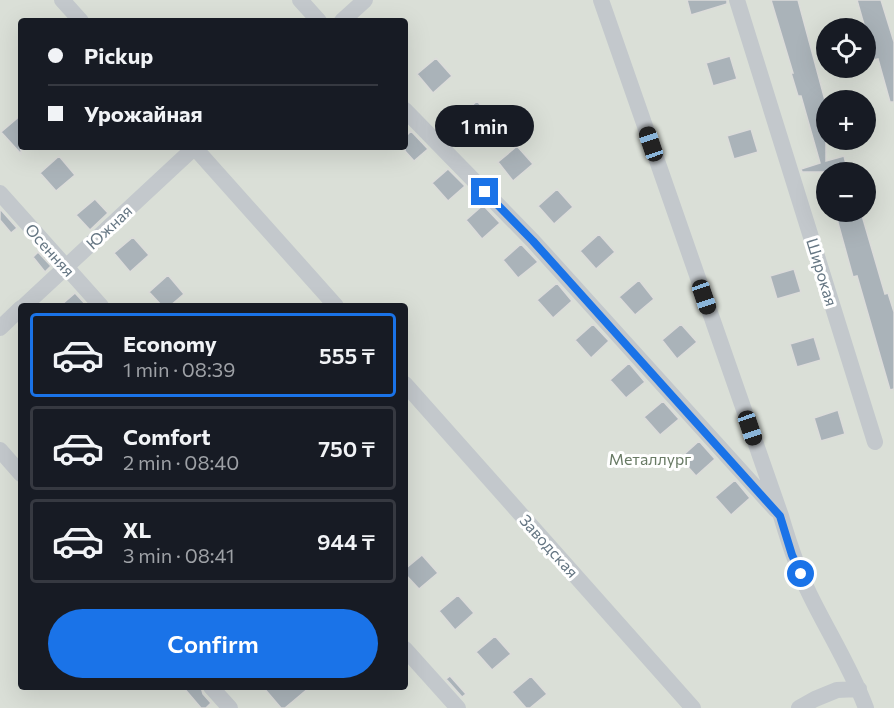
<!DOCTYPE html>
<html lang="en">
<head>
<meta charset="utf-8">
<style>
	body { margin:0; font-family:Commissioner,sans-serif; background:#20242c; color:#f1f3f6; height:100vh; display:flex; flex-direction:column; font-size:22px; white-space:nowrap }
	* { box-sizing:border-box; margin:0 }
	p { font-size:20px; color:#9ea1a6 }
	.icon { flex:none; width:33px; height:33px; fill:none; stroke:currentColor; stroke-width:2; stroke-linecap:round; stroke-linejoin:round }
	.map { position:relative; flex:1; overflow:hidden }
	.drawer { position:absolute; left:18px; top:303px; width:390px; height:387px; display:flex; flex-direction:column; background:#171b24; border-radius:6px; box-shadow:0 6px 24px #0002 }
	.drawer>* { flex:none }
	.banner { position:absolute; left:18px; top:18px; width:390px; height:132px; border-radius:6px; box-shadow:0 6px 24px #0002; display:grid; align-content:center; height:132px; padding:0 30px; background:#171b24 }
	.fabs { position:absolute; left:816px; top:18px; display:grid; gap:12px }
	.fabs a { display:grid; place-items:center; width:60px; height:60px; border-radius:50%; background:#171b24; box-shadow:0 6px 24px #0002; font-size:30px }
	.end { position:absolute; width:27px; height:27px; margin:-14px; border:8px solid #1a73e8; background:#fff; box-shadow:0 0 0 3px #fff }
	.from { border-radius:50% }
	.bubble { position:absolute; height:42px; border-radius:21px; background:#171b24; box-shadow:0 6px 24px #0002; font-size:20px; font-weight:600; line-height:42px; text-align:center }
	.car { position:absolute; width:18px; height:36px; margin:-18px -9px; border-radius:8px; box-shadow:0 0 4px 2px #0007; background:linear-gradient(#222 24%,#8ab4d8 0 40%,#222 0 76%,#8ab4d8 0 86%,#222 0) }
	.banner b { display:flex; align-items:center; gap:21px; height:57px; font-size:22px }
	.banner b+b { border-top:2px solid #363941 }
	.banner i { width:15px; height:15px; background:#f1f3f6 }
	ul { padding:10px 0 0; list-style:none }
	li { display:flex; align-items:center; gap:18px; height:84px; margin:0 12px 9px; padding:0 18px; border:3px solid #363941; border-radius:6px }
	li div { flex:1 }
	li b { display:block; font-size:22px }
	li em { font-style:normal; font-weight:600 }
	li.on { border-color:#1a73e8 }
	li>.icon { width:54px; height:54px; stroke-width:1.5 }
	.cta { display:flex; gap:12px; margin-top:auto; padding:12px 30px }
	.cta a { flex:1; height:69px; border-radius:36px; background:#1a73e8; color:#fff; font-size:24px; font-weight:600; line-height:69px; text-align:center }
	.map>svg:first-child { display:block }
	.green { fill:#dadfd7; fill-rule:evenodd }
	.building { fill:#aab3b9; stroke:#dcdcda; stroke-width:1.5 }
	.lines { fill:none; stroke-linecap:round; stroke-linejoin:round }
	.minor { stroke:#c3c8cc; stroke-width:16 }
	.route { stroke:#1a73e8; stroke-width:8 }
	.labels { text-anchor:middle; stroke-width:6; stroke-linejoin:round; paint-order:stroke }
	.street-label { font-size:16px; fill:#657683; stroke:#fff }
	.park-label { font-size:16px; fill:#687a64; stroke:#fff }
</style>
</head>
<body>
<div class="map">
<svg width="894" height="708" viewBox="0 0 894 708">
	<rect width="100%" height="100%" fill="#fafaf8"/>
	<path class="green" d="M0 0H894V708H0ZM21 21H405V147H21ZM826 28H866V68H826ZM826 100H866V140H826ZM826 172H866V212H826ZM21 306H405V687H21Z"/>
	<path class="building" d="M687 0H727V4L691 15Z
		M771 0H798L826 104V161L844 156 848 172H802L801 169 820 163 801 96H798L791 73H793Z
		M857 0H881L894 42V102H890L878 59 874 60Z
		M730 56 737 79 713 86 706 63Z
		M436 58 452 76 433 93 417 74Z
		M477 101 493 119 474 136 458 118Z
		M21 115V154L1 132Z
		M751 129 758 152 734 159 727 136Z
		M411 131 428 149 414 161 405 151V137Z
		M517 146 533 164 513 181 498 162Z
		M59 156 75 175 56 191 40 173Z
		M448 169 465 186 448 201 432 183Z
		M557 189 573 207 554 224 538 206Z
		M95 199 108 213 90 230 76 215Z
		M483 205 500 223 482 239 466 220Z
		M0 210H1L17 228 11 233 0 220Z
		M835 212H861L885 294 888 293 894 312V389L890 390 857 276 853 277Z
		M599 234 615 252 596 269 580 251Z
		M133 237 149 255 130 272 114 253Z
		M521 244 538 262 518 278 503 260Z
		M38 252 51 266 45 272 33 257Z
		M794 269 801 292 777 299 770 276Z
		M168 275 184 294 170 306H162L149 292Z
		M639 280 654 299 635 315 619 297Z
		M557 283 572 301 553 318 537 300Z
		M75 293 87 306H60Z
		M593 324 609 341 591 358 575 340Z
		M681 324 697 342 677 359 662 340Z
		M814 337 821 360 797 367 790 344Z
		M629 363 645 382 626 398 610 380Z
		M663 401 679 419 660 435 644 417Z
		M838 410 845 434 821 441 814 418Z
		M699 441 715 459 696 476 680 458Z
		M735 480 750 498 731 515 715 497Z
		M422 555 438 573 419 589 405 574V569Z
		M458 595 474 613 455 630 439 611Z
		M495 636 511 654 492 670 476 652Z
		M450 676 466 694 462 697 446 679Z
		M531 676 547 694 530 708H526L512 692Z
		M183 687H201L203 694 211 703 206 708H201Z
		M263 687H310L285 708H281Z"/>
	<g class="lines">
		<path class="minor" d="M62 0 81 21
			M300 0 319 21
			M601 0 781 516C789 543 797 569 810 595 828 632 851 668 866 708
			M737 0 875 442
			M342 21 365 0
			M405 110 533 241 776 510
			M194 147 336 306
			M0 193 101 306
			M24 306 195 147
			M0 328 21 308
			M405 384 693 708
			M0 450 21 474
			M405 649 458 708
			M211 687 230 708
			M799 708 815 699 837 690 859 689"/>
	</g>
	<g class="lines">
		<path class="route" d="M485 192 533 241 780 516 792 555 801 574"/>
	</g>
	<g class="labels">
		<g class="street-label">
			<text transform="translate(109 227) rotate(-43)" y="6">Южная</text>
			<text transform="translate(50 250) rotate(48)" y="6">Осенняя</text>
			<text transform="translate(822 272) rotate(73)" y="6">Широкая</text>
			<text transform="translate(549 546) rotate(48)" y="6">Заводская</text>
		</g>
		<g class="park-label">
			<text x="650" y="465">Металлург</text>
		</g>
	</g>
</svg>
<div class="fabs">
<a><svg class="icon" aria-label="locate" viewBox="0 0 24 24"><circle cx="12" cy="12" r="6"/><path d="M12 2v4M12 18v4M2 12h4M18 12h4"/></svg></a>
<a>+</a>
<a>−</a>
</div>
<i class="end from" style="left:801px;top:574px"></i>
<i class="end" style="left:485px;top:192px"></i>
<div class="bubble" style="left:435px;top:105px;width:99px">1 min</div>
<i class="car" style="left:651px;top:144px;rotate:341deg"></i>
<i class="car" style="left:704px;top:297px;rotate:161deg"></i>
<i class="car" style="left:750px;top:428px;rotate:161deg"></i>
<div class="banner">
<b><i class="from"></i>Pickup</b>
<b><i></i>Урожайная</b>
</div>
<section class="drawer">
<ul>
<li class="on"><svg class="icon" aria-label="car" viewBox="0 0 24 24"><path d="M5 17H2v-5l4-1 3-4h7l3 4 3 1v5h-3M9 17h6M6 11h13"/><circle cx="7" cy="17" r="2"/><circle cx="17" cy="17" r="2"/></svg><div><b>Economy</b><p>1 min · 08:39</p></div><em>555 ₸</em></li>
<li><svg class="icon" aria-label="car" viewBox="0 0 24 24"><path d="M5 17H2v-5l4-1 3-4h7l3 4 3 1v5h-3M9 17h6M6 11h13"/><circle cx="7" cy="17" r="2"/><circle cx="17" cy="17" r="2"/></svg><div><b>Comfort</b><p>2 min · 08:40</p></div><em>750 ₸</em></li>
<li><svg class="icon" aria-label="car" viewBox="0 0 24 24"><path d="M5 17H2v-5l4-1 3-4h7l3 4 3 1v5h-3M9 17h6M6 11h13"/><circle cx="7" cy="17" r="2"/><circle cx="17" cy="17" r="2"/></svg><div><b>XL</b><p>3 min · 08:41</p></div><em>944 ₸</em></li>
</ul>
<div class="cta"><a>Confirm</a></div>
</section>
</div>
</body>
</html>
